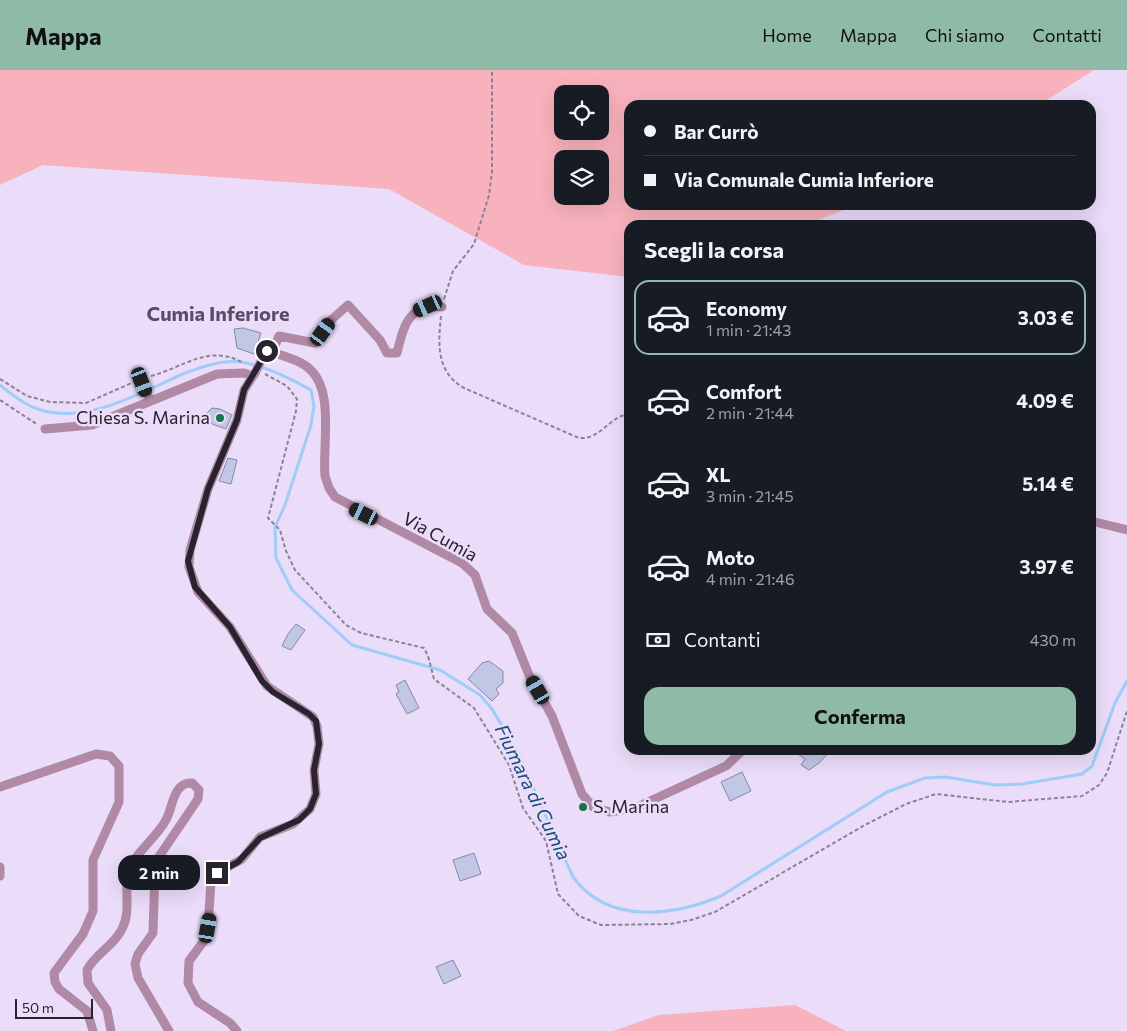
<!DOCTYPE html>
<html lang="it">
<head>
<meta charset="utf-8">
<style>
	body { margin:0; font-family:Commissioner,sans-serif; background:#242831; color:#f1f3f6; height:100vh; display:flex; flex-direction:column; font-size:19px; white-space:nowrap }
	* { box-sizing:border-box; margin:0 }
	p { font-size:16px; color:#9ea1a6 }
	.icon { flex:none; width:28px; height:28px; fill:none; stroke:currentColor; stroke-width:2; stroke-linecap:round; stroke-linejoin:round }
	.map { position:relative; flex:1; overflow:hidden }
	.side { position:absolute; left:624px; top:150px; width:472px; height:535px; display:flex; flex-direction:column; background:#171b24; border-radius:15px; box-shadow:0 5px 20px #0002 }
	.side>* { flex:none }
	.top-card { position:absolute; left:624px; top:30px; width:472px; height:110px; border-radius:15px; box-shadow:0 5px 20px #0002; display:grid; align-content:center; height:110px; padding:0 20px; background:#171b24 }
	.buttons { position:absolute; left:554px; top:15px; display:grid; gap:10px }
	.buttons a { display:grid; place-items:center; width:55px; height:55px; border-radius:10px; background:#171b24; box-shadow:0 5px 20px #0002; font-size:25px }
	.scale { position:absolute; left:15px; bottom:12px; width:78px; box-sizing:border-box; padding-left:5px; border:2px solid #28232e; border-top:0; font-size:14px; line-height:18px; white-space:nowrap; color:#28232e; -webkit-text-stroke:4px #ebdcf9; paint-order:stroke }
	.end { position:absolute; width:22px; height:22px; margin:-11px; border:6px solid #28232e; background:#fff; box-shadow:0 0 0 2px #fff }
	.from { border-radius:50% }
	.bubble { position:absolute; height:35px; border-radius:15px; background:#171b24; box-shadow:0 5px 20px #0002; font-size:16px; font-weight:700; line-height:35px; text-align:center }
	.car { position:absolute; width:15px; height:30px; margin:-15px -8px; border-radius:6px; box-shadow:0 0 4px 1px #0007; background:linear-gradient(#222 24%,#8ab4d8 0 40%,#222 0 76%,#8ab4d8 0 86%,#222 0) }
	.top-card b { display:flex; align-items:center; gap:18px; height:48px; font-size:19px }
	.top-card b+b { border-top:1px solid #363941 }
	.top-card i { width:12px; height:12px; background:#f1f3f6 }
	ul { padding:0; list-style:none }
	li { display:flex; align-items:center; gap:15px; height:75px; margin:0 10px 8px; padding:0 10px; border:2px solid transparent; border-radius:15px }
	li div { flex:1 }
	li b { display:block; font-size:19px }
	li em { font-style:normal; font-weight:700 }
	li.selected { border-color:#8fbaa8 }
	li>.icon { width:45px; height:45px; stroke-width:1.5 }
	h2 { padding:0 20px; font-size:22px; line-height:60px }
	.pay { display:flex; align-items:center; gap:12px; height:55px; padding:0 20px; font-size:19px }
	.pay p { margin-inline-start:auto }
	.cta { display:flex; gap:10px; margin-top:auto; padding:10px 20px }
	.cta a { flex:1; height:58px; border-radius:15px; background:#8fbaa8; color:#111; font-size:20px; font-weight:700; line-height:58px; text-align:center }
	header { display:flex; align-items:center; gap:30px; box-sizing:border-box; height:70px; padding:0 25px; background:#8fbaa8; color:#111 }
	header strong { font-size:24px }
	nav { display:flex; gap:28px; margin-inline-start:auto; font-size:18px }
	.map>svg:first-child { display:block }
	.green { fill:#f8b2bd; fill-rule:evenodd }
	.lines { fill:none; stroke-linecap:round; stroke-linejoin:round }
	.stream { stroke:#9fccf8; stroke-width:3 }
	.building { fill:#c2c7e5; stroke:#8589a5 }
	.path { stroke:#8c8296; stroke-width:2; stroke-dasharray:4 2.5; stroke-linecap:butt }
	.minor { stroke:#b08aa4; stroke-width:9 }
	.minor-bridge { stroke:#b08aa4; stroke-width:9 }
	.route { stroke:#28232e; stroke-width:6 }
	.poi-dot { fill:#177449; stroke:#ebdcf9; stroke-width:2 }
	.labels { text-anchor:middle; stroke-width:5; stroke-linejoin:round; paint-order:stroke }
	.poi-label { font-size:18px; fill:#28232e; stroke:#ebdcf9; text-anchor:end }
	.street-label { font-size:18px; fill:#28232e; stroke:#ebdcf9 }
	.water-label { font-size:19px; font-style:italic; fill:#144d7b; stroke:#ebdcf9 }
	.quarter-label { font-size:20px; font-weight:bold; fill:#594d65; stroke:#ebdcf9 }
</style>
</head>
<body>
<header>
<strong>Mappa</strong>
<nav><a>Home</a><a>Mappa</a><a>Chi siamo</a><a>Contatti</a></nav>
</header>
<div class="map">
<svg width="1127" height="961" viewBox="0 0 1127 961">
	<rect width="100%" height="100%" fill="#ebdcf9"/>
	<path class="green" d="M0 0H1094L1039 35H629V135H856L806 155H629V207L524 195 389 119 43 95 0 115ZM562 24H600V61H562ZM562 89H600V126H562Z
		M795 935 846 961H613L659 945Z"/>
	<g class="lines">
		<path class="stream" d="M0 315C10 323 22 333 35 338 84 357 139 323 183 304 200 297 223 289 241 292 266 296 290 308 311 320L314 336 311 355 285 435 275 457 276 488 292 520 352 575 440 600 480 625 492 639 516 679 573 807C608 855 673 846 721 826L887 722 925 708 946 707 995 715 1022 714 1082 704 1092 696 1115 633 1127 611"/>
	</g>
	<path class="building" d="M243 258 261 263 254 284 237 278 234 259Z
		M212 338 220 339 232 345 226 359 212 354 209 350 207 343Z
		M228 388 237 390 231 414 219 411Z
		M296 554 305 560 291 580 282 576 288 564Z
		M489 591 503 601V613L496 619 499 624 492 631 468 609 482 593Z
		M405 610 419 638 407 644 396 624 399 622 396 615Z
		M792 680H831L819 693 809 700 801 695 805 689Z
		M742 702 751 721 730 731 721 712Z
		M474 783 481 804 460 811 453 790Z
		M453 890 461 906 444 914 436 897Z"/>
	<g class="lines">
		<path class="path" d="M444 229 453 201 474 174 489 125 492 102V0
			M441 246C438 274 436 302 464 318L579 368C601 370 609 346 629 344
			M265 304 287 316 297 329 296 341 268 448 280 460 286 481 295 500 346 555 361 563 424 578 428 586 434 609 474 638 509 695 523 738 546 771 558 824 579 846 601 855 670 854 691 850 715 842 863 756 906 734 936 724 1008 732 1082 726 1099 715 1107 703 1127 641
			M151 306C182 298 210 273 243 293
			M0 309 27 326 50 332 86 333 134 312
			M0 330 38 355"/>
		<path class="minor" d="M272 283 279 266 315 273 331 250 348 235 380 270 387 283H397C404 255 408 235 442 237
			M263 287 267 281C280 285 295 288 306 296 336 317 322 374 325 406L329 418 335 427 462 493 475 505 487 539 512 563 529 605 552 646 582 724 593 737 610 742 635 738 726 696 743 680
			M142 308 150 331
			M45 359 92 355 217 304 244 303 252 306
			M1091 451 1127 460
			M0 717 96 684 110 686 119 696V732L93 790V841L83 864 54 903 55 912 59 919 87 941 93 961
			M0 797V806
			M111 961 107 940 88 913 87 900C96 883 114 876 122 859 132 840 123 818 129 799 135 783 157 767 166 750 173 737 173 712 192 713L199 720 198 729 158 788 155 801 153 863 138 884 135 894 138 908 169 961
			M237 961 230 953 198 932 188 913 189 891 203 872 208 858 211 811 217 803 242 789 260 767 293 754 310 739 316 724 314 700 319 674 317 656 313 647 267 616 230 557 198 522 189 497 190 480 208 419 237 350 244 320 255 303"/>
		<path class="minor-bridge" d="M255 303 263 287"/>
	</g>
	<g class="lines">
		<path class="route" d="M217 803 238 792 260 768 299 750 310 739 316 724 314 700 319 674 316 651 309 644 273 622 262 611 230 557 195 517 188 491 208 419 237 350 244 320 267 281"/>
	</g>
	<g class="poi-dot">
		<circle cx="220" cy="348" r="5"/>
		<circle cx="583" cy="737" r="5"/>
	</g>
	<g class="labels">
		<g class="poi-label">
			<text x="210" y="354">Chiesa S. Marina</text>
			<text x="593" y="743" text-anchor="start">S. Marina</text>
		</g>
		<g class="street-label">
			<text transform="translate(440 467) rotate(29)" y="6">Via Cumia</text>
		</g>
		<g class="water-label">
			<text transform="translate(533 722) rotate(64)" y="7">Fiumara di Cumia</text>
		</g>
		<g class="quarter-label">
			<text x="218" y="251">Cumia Inferiore</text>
		</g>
	</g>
</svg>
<div class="buttons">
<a><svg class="icon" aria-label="locate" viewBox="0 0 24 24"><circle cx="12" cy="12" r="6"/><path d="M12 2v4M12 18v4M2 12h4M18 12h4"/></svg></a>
<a><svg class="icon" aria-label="layers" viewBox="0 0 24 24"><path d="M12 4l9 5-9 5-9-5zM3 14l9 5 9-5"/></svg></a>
</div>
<div class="scale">50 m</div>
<i class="end from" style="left:267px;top:281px"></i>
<i class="end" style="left:217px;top:803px"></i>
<div class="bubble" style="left:118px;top:785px;width:82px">2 min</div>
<i class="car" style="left:428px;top:236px;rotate:245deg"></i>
<i class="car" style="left:323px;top:262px;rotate:36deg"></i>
<i class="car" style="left:142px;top:312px;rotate:159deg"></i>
<i class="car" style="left:364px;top:444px;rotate:296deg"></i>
<i class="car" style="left:538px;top:620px;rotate:330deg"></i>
<i class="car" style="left:208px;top:858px;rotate:10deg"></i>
<div class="top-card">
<b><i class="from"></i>Bar Currò</b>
<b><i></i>Via Comunale Cumia Inferiore</b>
</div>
<section class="side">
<h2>Scegli la corsa</h2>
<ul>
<li class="selected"><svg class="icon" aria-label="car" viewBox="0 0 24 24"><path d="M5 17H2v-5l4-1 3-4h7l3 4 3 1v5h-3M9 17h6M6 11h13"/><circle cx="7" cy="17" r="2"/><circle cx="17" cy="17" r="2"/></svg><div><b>Economy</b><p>1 min · 21:43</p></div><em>3.03 €</em></li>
<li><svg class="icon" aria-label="car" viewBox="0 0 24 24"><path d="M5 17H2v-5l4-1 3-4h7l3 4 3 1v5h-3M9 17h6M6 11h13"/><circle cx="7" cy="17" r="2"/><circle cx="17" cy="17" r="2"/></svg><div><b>Comfort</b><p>2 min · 21:44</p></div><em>4.09 €</em></li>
<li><svg class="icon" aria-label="car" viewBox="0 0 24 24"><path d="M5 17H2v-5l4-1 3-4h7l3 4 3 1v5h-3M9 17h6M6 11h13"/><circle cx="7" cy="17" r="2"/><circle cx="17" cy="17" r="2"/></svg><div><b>XL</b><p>3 min · 21:45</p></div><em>5.14 €</em></li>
<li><svg class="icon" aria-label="car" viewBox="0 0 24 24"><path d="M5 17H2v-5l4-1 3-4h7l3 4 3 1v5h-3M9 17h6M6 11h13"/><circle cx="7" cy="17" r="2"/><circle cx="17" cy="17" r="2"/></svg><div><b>Moto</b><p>4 min · 21:46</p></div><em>3.97 €</em></li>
</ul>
<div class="pay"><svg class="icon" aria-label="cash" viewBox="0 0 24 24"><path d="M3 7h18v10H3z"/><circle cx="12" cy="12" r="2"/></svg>Contanti<p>430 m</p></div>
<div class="cta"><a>Conferma</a></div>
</section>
</div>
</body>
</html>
